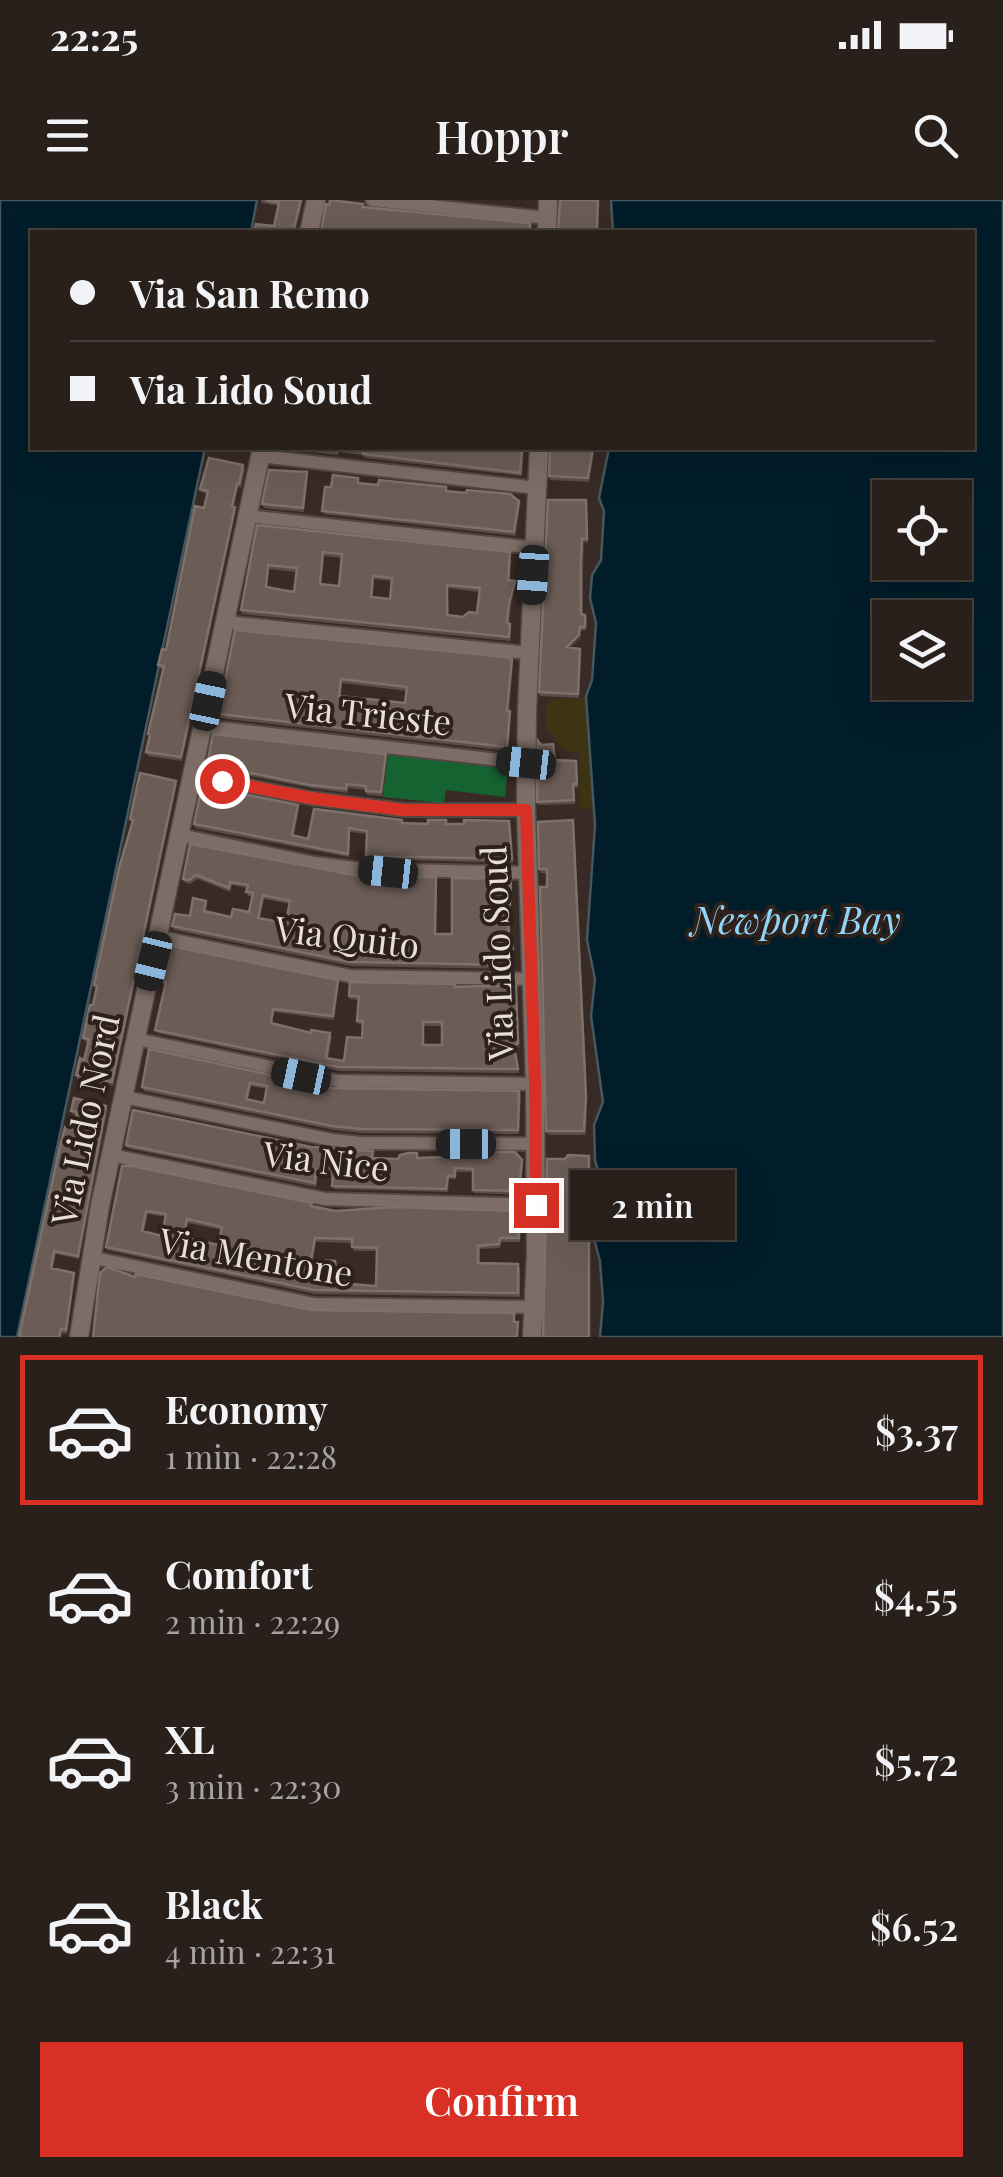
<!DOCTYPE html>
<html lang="en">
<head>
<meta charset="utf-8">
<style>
	body { margin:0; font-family:"Playfair Display",serif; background:#362d28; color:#f1f3f6; height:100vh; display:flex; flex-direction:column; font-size:38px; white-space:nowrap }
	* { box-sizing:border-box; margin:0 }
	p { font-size:32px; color:#a5a3a3 }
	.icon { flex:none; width:55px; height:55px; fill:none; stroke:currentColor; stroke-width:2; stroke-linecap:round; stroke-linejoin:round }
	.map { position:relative; height:1137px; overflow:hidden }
	.sheet { display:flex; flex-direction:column; background:#2a201b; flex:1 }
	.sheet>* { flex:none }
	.banner { position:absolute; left:30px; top:30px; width:945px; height:220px; border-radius:0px; box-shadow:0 10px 40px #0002,0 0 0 2px #463e3a; display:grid; align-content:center; height:220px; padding:0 40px; background:#2a201b }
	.fabs { position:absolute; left:872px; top:280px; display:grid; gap:20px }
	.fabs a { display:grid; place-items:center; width:100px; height:100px; border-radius:0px; background:#2a201b; box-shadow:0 10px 40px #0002,0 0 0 2px #463e3a; font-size:50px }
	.end { position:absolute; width:45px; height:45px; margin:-22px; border:12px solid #d93025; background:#fff; box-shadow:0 0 0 5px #fff }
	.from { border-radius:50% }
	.bubble { position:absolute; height:70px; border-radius:0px; background:#2a201b; box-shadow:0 10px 40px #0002,0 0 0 2px #463e3a; font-size:32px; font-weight:600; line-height:70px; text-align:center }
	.car { position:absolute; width:30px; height:60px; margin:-30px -15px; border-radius:12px; box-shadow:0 0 8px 2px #0007; background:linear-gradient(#222 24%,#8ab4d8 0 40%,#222 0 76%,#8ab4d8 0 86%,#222 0) }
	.banner b { display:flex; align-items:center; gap:35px; height:95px; font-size:38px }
	.banner b+b { border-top:2px solid #463e3a }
	.banner i { width:25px; height:25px; background:#f1f3f6 }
	ul { padding:18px 0 0; list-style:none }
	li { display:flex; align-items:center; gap:30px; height:150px; margin:0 20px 15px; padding:0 20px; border:5px solid transparent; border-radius:0px }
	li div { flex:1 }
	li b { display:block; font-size:38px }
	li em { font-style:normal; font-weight:600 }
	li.active { border-color:#d93025 }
	li>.icon { width:90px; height:90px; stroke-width:1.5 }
	.button { display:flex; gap:20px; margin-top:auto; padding:20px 40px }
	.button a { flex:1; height:115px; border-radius:0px; background:#d93025; color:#fff; font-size:40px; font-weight:600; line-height:115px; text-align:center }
	.status { display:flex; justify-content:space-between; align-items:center; height:70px; padding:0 50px; background:#2a201b; direction:ltr }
	.status svg { height:28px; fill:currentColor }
	header { display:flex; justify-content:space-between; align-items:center; height:130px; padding:0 40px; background:#2a201b; font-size:45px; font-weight:600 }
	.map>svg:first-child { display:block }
	.green { fill:#156331 }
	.sand { fill:#3d3414 }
	.water { fill:#001d29; stroke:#46575e; stroke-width:2.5; fill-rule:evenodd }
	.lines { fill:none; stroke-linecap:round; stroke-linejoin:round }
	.street-casing { stroke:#534742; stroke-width:16 }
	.secondary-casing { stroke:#534742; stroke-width:21 }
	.street { stroke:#7e6d66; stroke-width:12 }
	.secondary { stroke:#7e6d66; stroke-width:18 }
	.wall { fill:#5c4c46; fill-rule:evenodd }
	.shaded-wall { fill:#473832 }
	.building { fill:#6b5c56; stroke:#7e706b; stroke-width:2.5; fill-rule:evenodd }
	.route { stroke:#d93025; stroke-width:12 }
	.labels { text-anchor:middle; stroke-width:8; stroke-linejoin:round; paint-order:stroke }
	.street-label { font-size:35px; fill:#e8deda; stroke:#2e201a }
	.water-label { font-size:38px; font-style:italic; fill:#90d6f8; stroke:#2e201a }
</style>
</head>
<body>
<div class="status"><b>22:25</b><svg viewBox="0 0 49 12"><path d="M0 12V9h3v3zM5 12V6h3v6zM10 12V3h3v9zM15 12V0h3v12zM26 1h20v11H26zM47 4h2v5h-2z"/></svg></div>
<header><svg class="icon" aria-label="menu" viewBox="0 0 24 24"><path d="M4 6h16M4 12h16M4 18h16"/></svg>Hoppr<svg class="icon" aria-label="search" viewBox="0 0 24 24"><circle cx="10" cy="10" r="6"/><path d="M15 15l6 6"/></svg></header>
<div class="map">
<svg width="1003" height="1137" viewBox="0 0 1003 1137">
	<rect width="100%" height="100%" fill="#382a24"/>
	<path class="green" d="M388 554 508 567 505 597 446 590 444 603 383 597Z"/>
	<path class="sand" d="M586 496 593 609H580L579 553C563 552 561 547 553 535L547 533 545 507 550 499H577Z"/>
	<path class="water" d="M0 0H257L251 32H32V248H205L17 1137H0Z
		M611 0H1003V1137H600L603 1102 600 1061 594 1039 601 981 595 960 594 925 603 902 591 816 595 779 587 740 595 625 586 496 592 480 596 423 590 398 592 375 601 360 604 311 599 298 609 248H972V32H613ZM890 298H955V362H890ZM890 418H955V482H890Z"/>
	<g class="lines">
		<defs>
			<path id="street" d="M372 0 547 18
				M260 256 537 288
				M248 316 535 348
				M226 422 529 453
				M202 526 526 563
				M192 575 310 598 404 610H526
				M180 635 315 663 362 669 528 673
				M159 737 350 776 531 779
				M136 839 338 881 535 884
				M124 897 332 940 361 943 536 944
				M111 955 325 999 536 1005
				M90 1057 314 1104 532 1107"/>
			<path id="secondary" d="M309 32 316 0
				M547 32 548 0
				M79 1137 100 1006 262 248
				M532 1137 536 1055 535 884 526 610 527 510 539 248"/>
		</defs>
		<use href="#street" class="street-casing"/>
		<use href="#secondary" class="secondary-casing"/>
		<use href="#street" class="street"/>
		<use href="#secondary" class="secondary"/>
	</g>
	<path class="wall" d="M261 0H303L296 32H254L274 26 278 6 262 3Z
		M276 248H524L522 276 365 258 363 255 339 252 338 255Z
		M595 248 589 282 550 280 549 276Z
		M243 265 245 269 241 288 238 287 234 306 236 310 182 561 148 556 146 552 150 538 148 534 163 469H160L158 465 166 450 207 294 201 292 200 289Z
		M308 276 304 312 264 308 262 304Z
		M360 283 448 291 519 301 520 304 516 336 324 314 322 311 331 287Z
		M587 304 588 343 584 342 583 365V414L585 415 587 418 586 430 581 431V439L571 447 580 449 581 452 579 498 540 496 539 492Z
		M257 325 510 352 511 355 510 380 516 384 511 408 509 424 511 427 510 441 242 414 241 410ZM324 356 342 358 339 386 321 384ZM269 369 297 372 294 392 267 388ZM374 379 392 381 390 399 373 397ZM448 388 479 392 477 413 463 417 449 415Z
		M235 430 513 463 509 511 511 514 508 551 220 518 218 514ZM342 483 407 491 405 503 341 496ZM313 503 328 505 327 518 312 516Z
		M541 545 554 548 556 560 577 565 578 588H574L575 604 539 605 537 602Z
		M387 557 383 596 367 595 366 590 348 588V593L312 588 209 568 207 564Z
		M177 584 113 886 77 879 76 875 84 860 88 843 85 842 83 838 93 805 97 789 94 785 132 623 130 619Z
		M298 605 299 609 294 636 308 639 314 609 402 623 464 624 509 621 513 663 367 659 366 656 367 634 350 632 349 657 195 628 194 624Z
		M574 624 587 900 586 935H548L546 931 547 687V673H541L539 669Z
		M190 644 365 677H436L437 681 436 734H452L511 679 512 683 509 744 513 745 514 749V769L351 766 174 730 172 726 207 704 206 711 231 717 249 712 252 697 248 696 247 688 232 685 230 692 198 679 190 684 184 682 183 679ZM264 699 290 704 286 723 260 718Z
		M162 782 339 784 334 820 274 812 272 823 311 833 332 836 328 859 344 861 362 838 363 825 358 824 357 821 358 800 350 799 349 796 455 787 516 786 520 846 516 851 519 873 339 871 157 833 155 830 165 786 163 785ZM424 826H442V845H424Z
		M146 858 332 888 521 894 519 934 362 933 334 930 144 891 142 887ZM251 886 267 889 264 903 248 900Z
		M108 910 79 1059 56 1054 53 1068 74 1073 75 1076 67 1134 62 1133 61 1137H19L73 929 76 915 73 914 71 911Z
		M126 945 311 947 374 955V958L398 959 417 957 523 964 520 995 474 993 473 972H456V979H449L448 992 334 989 333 976 318 974 316 987 127 948Z
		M122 966 335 1011H514L515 1021H519L520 1024V1042H501L500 1048 480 1049V1063L520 1067V1097L315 1094 107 1050 106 1047ZM148 1014 166 1017 162 1036 144 1032ZM188 1023 222 1030 218 1045 185 1037ZM316 1042 352 1043 354 1051H377L376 1086 339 1083 335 1061 313 1060Z"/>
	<path class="shaded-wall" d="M301 0H303L296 32H293Z
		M593 248H595L589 282 588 278Z
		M307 272 308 276 304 312 303 308Z
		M519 301 520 304 516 336 514 332Z
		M235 307 236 310 182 561 181 557Z
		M582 339 584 342 583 418 581 414Z
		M515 381 516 384 511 408 509 427 507 423 509 404Z
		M580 427 581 439 568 450 567 447Z
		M580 449 581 452 579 498 578 494Z
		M512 459 513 463 509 514 507 511Z
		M510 511 511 514 508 551 507 547Z
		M386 554 387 557 383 596 381 592Z
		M176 581 177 584 113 886 112 882Z
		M298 605 299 609 293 639 292 635Z
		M573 620 587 900 586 935 584 931Z
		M436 677 437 681 436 737 435 734Z
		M511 679 512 683 509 746 508 743Z
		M338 780 339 784 334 820 333 816Z
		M516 786 520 846 516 851 519 873 514 847Z
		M106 906 108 910 79 1059 78 1056Z
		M589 956 590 960V1137H589Z
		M74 1073 75 1076 67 1134 66 1130Z"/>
	<path class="building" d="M265 0H301L293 32H254L256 24 274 26 279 3Z
		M330 0 363 4V7L530 23V32H321L326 4 329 5Z
		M560 0H598L597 32H558Z
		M303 248H522L520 273 363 254 364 251 337 248V251Z
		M550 248H593L588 278 549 276Z
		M209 258 243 265 239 284H237L232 306 235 307 181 557 146 552 150 535 148 534 164 466 158 465 162 449 166 450 195 306 204 308 208 291 200 289Z
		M269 270 307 272 303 308 262 304Z
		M333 275 358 278V283L378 285 379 280 446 287V291L466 293 467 290 510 294 519 301 514 332 322 311 325 287H331Z
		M548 300H586L587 339H582L581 361V414L585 415V427H580L579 435 567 447 580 449 578 494 539 492Z
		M257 325 510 352 508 380 515 381 509 404 507 423 510 424 509 437 241 410ZM323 352 342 354 339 386 320 384ZM268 365 297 368 294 392 266 387ZM373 376 392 378 390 399 371 397ZM447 385 480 388 477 413 469 412 463 417 447 415Z
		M235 430 506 457 512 459 507 511H510L507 547 218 514ZM341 479 407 487 405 503 339 496ZM312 499 329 501 327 518 310 516Z
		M213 534 386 554 381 592 366 591V586L347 584 346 589 310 585 207 564Z
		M538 541 541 545 553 544 555 560 576 561 577 584H573L574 600 537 602Z
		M140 573 176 581 112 882 76 875 80 858 84 860 89 839 83 838 90 805H93L97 786 94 785 119 668 133 620 130 619Z
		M202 586 298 605 292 635 308 639 314 609 402 620V623L428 624V620H446V624H464V620L509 621 512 659 366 656 367 631 349 628 348 654 194 624Z
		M573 620 586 897 584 931H546L540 687H547V669H539L538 622Z
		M190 644 365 677H436L435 734H452V678L511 679 508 743 513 745 512 765 350 762 172 726 175 714 190 716 193 698 206 701 204 711 231 717 233 709 249 712 253 693 246 692 248 685 230 682 229 688 196 675 189 680 183 679ZM263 695 290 701 286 723 258 718Z
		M171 746 338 780 333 816 273 809 271 823 311 833V830L330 833 326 858 344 861 347 837 362 838 363 821H357L359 796H349L350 782 455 784V787L514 785 516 786 518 843 514 847 518 869 338 867 155 830 166 782H162ZM423 822H442V845H423Z
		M149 849 332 888 519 891 518 930 360 929 332 926 142 887ZM250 883 267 886 264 903 246 899Z
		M74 898 106 906 78 1056 54 1051 51 1068 74 1073 66 1130 61 1129 59 1137H19L60 946 65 927 73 929 77 912 71 911Z
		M133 910 311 947 373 951 372 958 398 959 400 955 408 953H417V958L443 957V952H515L522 960 519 991 473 990V969L455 968V976H448L446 989 332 986 333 973 316 970 315 983 126 945Z
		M568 955 589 956V1137H543L547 959H565Z
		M122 966H132L312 1003 311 1006 335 1011 394 1007 514 1011V1021H519V1038H500L499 1044 478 1046V1063L518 1064V1093L314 1090 106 1047ZM146 1011 166 1014 162 1036 142 1031ZM187 1019 222 1027 218 1045 183 1037ZM315 1038 352 1039V1047L377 1048 376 1086 338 1083 335 1061 311 1060Z
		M107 1067 135 1077 136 1074 311 1110 514 1113V1122H518L517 1137H93L100 1073Z"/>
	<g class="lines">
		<path class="route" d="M222 581 310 598 404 610H526L535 884 536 1005"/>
	</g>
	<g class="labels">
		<g class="street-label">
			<text transform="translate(368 515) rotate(6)" y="12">Via Trieste</text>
			<text transform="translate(347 738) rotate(7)" y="12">Via Quito</text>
			<text transform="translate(498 753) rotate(-92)" y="12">Via Lido Soud</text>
			<text transform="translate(86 920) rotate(-78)" y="12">Via Lido Nord</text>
			<text transform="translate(326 962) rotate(7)" y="12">Via Nice</text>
			<text transform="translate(256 1058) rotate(10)" y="12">Via Mentone</text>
		</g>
		<g class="water-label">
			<text x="796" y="734">Newport Bay</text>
		</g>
	</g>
</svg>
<div class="fabs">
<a><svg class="icon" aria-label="locate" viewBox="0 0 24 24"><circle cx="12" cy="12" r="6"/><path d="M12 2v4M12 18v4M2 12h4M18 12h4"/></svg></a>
<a><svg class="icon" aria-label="layers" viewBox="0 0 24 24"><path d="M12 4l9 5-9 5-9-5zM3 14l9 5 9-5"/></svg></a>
</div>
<i class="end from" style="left:222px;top:581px"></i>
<i class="end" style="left:536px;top:1005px"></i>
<div class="bubble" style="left:570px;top:970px;width:165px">2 min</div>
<i class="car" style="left:533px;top:375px;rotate:184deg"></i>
<i class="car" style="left:208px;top:501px;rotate:12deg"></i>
<i class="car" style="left:526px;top:563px;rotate:276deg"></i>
<i class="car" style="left:388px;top:672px;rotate:276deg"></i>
<i class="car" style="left:153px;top:761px;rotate:194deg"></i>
<i class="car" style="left:301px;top:876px;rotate:282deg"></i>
<i class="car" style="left:466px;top:944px;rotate:270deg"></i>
<div class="banner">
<b><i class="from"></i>Via San Remo</b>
<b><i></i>Via Lido Soud</b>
</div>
</div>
<section class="sheet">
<ul>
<li class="active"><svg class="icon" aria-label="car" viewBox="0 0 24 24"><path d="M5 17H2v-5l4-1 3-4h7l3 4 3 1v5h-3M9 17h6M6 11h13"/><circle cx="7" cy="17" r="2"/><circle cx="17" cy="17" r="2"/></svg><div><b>Economy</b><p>1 min · 22:28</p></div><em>$3.37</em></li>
<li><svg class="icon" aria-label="car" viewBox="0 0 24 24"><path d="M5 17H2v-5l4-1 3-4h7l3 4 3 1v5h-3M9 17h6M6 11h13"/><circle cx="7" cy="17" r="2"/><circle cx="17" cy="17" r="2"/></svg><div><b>Comfort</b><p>2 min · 22:29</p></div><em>$4.55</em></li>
<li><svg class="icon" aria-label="car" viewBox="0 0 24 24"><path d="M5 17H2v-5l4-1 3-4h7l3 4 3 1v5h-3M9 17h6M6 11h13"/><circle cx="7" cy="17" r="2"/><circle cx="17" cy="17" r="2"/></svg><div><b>XL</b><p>3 min · 22:30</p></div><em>$5.72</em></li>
<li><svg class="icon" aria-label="car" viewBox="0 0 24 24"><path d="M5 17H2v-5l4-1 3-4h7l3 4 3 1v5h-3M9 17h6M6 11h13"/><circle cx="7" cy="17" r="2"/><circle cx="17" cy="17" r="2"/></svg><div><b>Black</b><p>4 min · 22:31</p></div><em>$6.52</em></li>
</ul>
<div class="button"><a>Confirm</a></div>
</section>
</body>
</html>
